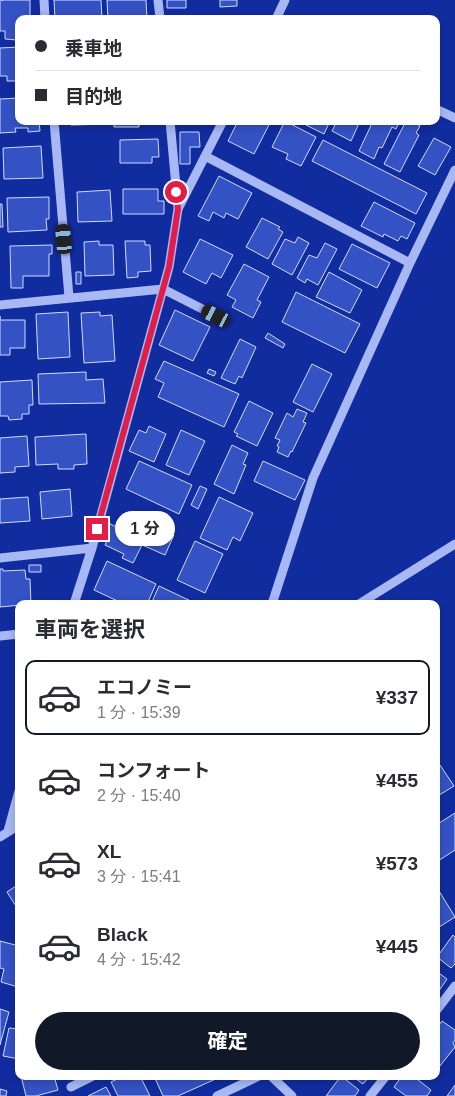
<!DOCTYPE html>
<html lang="ja">
<head>
<meta charset="utf-8">
<style>
	body { margin:0; font-family:Arial,"Noto Sans JP",sans-serif; background:#f2f2f3; color:#2b2b33; height:100vh; display:flex; flex-direction:column; font-size:19px; white-space:nowrap }
	* { box-sizing:border-box; margin:0 }
	p { font-size:16px; color:#7c7c81 }
	.icon { flex:none; width:28px; height:28px; fill:none; stroke:currentColor; stroke-width:2; stroke-linecap:round; stroke-linejoin:round }
	.map { position:relative; flex:1; overflow:hidden }
	.panel { position:absolute; left:15px; top:600px; width:425px; height:480px; display:flex; flex-direction:column; background:#fff; border-radius:10px; box-shadow:0 2px 8px #0003 }
	.panel>* { flex:none }
	.top-card { position:absolute; left:15px; top:15px; width:425px; height:110px; border-radius:10px; box-shadow:0 2px 8px #0003; display:grid; align-content:center; height:110px; padding:0 20px; background:#fff }
	.end { position:absolute; width:22px; height:22px; margin:-11px; border:6px solid #e11d48; background:#fff; box-shadow:0 0 0 2px #fff }
	.from { border-radius:50% }
	.bubble { position:absolute; height:35px; border-radius:18px; background:#fff; box-shadow:0 2px 8px #0003; font-size:16px; font-weight:700; line-height:35px; text-align:center }
	.car { position:absolute; width:15px; height:30px; margin:-15px -8px; border-radius:6px; box-shadow:0 0 4px 1px #0007; background:linear-gradient(#222 24%,#8ab4d8 0 40%,#222 0 76%,#8ab4d8 0 86%,#222 0) }
	.top-card b { display:flex; align-items:center; gap:18px; height:48px; font-size:19px }
	.top-card b+b { border-top:1px solid #e1e1e2 }
	.top-card i { width:12px; height:12px; background:#2b2b33 }
	ul { padding:0; list-style:none }
	li { display:flex; align-items:center; gap:15px; height:75px; margin:0 10px 8px; padding:0 10px; border:2px solid transparent; border-radius:10px }
	li div { flex:1 }
	li b { display:block; font-size:19px }
	li em { font-style:normal; font-weight:700 }
	li.selected { border-color:#111827 }
	li>.icon { width:45px; height:45px; stroke-width:1.5 }
	h2 { padding:0 20px; font-size:22px; line-height:60px }
	.button { display:flex; gap:10px; margin-top:auto; padding:10px 20px }
	.button a { flex:1; height:58px; border-radius:30px; background:#111827; color:#fff; font-size:20px; font-weight:700; line-height:58px; text-align:center }
	.map>svg:first-child { display:block }
	.building { fill:#3452c4; stroke:#d0dafe }
	.lines { fill:none; stroke-linecap:round; stroke-linejoin:round }
	.minor { stroke:#a7b8f5; stroke-width:9 }
	.route { stroke:#e11d48; stroke-width:6 }
</style>
</head>
<body>
<div class="map">
<svg width="455" height="1096" viewBox="0 0 455 1096">
	<rect width="100%" height="100%" fill="#112c9f"/>
	<path class="building" d="M4 0H30V19H19V31H17V40L5 39V31H0V1Z
		M54 0H101L102 19H55Z
		M107 0H146L147 19H108Z
		M167 0H186V8H167Z
		M220 0H237V6L220 7Z
		M245 16V19H214V17Z
		M19 47V81H7V76H0V48Z
		M19 98V121H39L40 131 28 132V128H15L16 132 0 133V99Z
		M71 121H110V124L71 125Z
		M114 121H139V127H114Z
		M238 121H271L254 154 228 141Z
		M285 121 316 137 301 166 286 159 288 154 272 147Z
		M303 121H330L324 134 302 123Z
		M337 121H360L351 141 332 131Z
		M373 121H400L396 129 392 127 382 148 379 147 374 159 359 151Z
		M406 121H411L420 126 416 133 419 135 400 172 384 164Z
		M180 132H199L200 147H190V164H180Z
		M434 138 451 147 435 175 418 166Z
		M158 139 159 157H152V163H120V140Z
		M323 140 427 193 416 214 312 161Z
		M41 146 43 178 4 179 3 148Z
		M219 176 252 193 238 219 226 213 224 218 213 212 209 221 198 216Z
		M123 189H158V201H164V214H123Z
		M110 190 112 221 78 222 77 192Z
		M49 197V219H46L47 230 8 232 7 198Z
		M374 202 415 223 407 239 401 236 398 241 384 234 383 237 361 226Z
		M0 204H2L3 227H0Z
		M262 218 280 227 278 229 283 232 268 259 246 247Z
		M298 237 309 243 292 275 272 264 285 239 295 243Z
		M200 239 233 255 221 278 212 273 206 284 183 272Z
		M99 241V245H113L114 275 85 276 84 242Z
		M125 241H145V245H150L151 271 138 272V277L127 278Z
		M325 243 337 249 318 285 307 279 305 283 297 278 309 255 317 258Z
		M352 244 390 263 377 288 339 269Z
		M52 245V254H49V276H23V288H11L10 246Z
		M244 264 269 277 257 300 261 302 253 318 232 307 236 300 227 295Z
		M76 272H81V284H76Z
		M329 272 362 290 350 313 316 297Z
		M296 292 360 324 345 353 282 322Z
		M175 310 210 327 193 361 159 345Z
		M68 312 70 357 38 359 36 314Z
		M100 312V316L112 315 115 361 84 363 81 313Z
		M0 316V320H25V348H10V355H0Z
		M268 333 285 344 283 348 265 338Z
		M240 339 256 347 242 378 239 376 235 384 221 378Z
		M164 361 239 394 224 427 158 397 164 383 155 379Z
		M312 364 332 374 313 412 293 402Z
		M209 369 216 372 214 376 207 373Z
		M86 372V380L103 379 105 403 39 404 38 374Z
		M32 380 33 405H29V414H22V419L9 420 8 416H0V382Z
		M249 401 273 413 257 446 236 436 238 434 234 432Z
		M297 409 307 413 303 422 306 423 292 452 291 451 288 457 277 452 279 447 277 446 280 440 275 438 287 413 293 417Z
		M149 426 166 434 154 462 129 451 139 430 146 433Z
		M181 430 205 441 189 475 166 465Z
		M86 434 87 464 74 465V469H58V464L36 465 35 437Z
		M27 436 29 466 15 467V472L0 473V438Z
		M232 445 248 453 243 464 246 465 234 494 214 484Z
		M139 461 192 485 179 514 126 489Z
		M263 461 305 480 295 500 254 481Z
		M200 486 207 489 198 509 191 505Z
		M70 489 72 516 42 519 40 492Z
		M28 497 30 521 0 523V499Z
		M219 497 253 513 240 541 233 537 227 550 200 538Z
		M129 513 174 535 165 555 142 545 133 563 122 558 124 554 105 545 109 536 102 533 107 522 120 529Z
		M195 541 223 554 205 593 177 580Z
		M107 561 156 584 147 604H124L94 590Z
		M29 565H41V572H29Z
		M0 569H3V571L25 570 26 579H30L31 604 0 607Z
		M159 586 195 603 194 604H151Z
		M440 765 454 786 436 797V767Z
		M455 813V850L438 861 436 858V825Z
		M19 884V911L7 892Z
		M436 886 455 917 436 929Z
		M453 935 455 937V964L451 968 437 957Z
		M0 941 19 946 18 987 1 982 4 969 0 968Z
		M436 971 447 979 436 995Z
		M0 1009 9 1012 0 1045Z
		M442 1021 455 1030V1040L453 1043 455 1047 436 1071V1029Z
		M9 1028 19 1029V1059L3 1056Z
		M21 1076H54L58 1090 36 1096H26Z
		M123 1076H140L150 1096H118L111 1082Z
		M154 1076H220V1077L178 1096H163Z
		M341 1076 359 1090 355 1096H326Z
		M352 1076H370L363 1084Z
		M402 1076H413L431 1090 427 1096H406L394 1087Z
		M455 1085V1096H447Z
		M106 1087 111 1096H88Z
		M0 1089 7 1091 6 1096H0Z"/>
	<g class="lines">
		<path class="minor" d="M44 0 45 19
			M158 0 160 19
			M276 19 285 0
			M436 109 455 118
			M54 121 69 297
			M170 121 178 208
			M205 156 410 263
			M0 305 163 289 216 316
			M0 558 92 548
			M74 604 92 548 169 267 178 209 223 121
			M272 604 313 478 410 263 455 170
			M359 604 455 544
			M0 636 19 634
			M8 831 19 791
			M0 837 19 825
			M436 1011 455 986
			M271 1076 292 1096
			M71 1087 93 1076
			M217 1096 259 1076
			M370 1096 386 1076"/>
	</g>
	<g class="lines">
		<path class="route" d="M97 529 169 267 178 209 176 192"/>
	</g>
</svg>
<i class="end from" style="left:176px;top:192px"></i>
<i class="end" style="left:97px;top:529px"></i>
<div class="bubble" style="left:115px;top:511px;width:60px">1 分</div>
<i class="car" style="left:64px;top:239px;rotate:355deg"></i>
<i class="car" style="left:216px;top:316px;rotate:297deg"></i>
<div class="top-card">
<b><i class="from"></i>乗車地</b>
<b><i></i>目的地</b>
</div>
<section class="panel">
<h2>車両を選択</h2>
<ul>
<li class="selected"><svg class="icon" aria-label="car" viewBox="0 0 24 24"><path d="M5 17H2v-5l4-1 3-4h7l3 4 3 1v5h-3M9 17h6M6 11h13"/><circle cx="7" cy="17" r="2"/><circle cx="17" cy="17" r="2"/></svg><div><b>エコノミー</b><p>1 分 · 15:39</p></div><em>¥337</em></li>
<li><svg class="icon" aria-label="car" viewBox="0 0 24 24"><path d="M5 17H2v-5l4-1 3-4h7l3 4 3 1v5h-3M9 17h6M6 11h13"/><circle cx="7" cy="17" r="2"/><circle cx="17" cy="17" r="2"/></svg><div><b>コンフォート</b><p>2 分 · 15:40</p></div><em>¥455</em></li>
<li><svg class="icon" aria-label="car" viewBox="0 0 24 24"><path d="M5 17H2v-5l4-1 3-4h7l3 4 3 1v5h-3M9 17h6M6 11h13"/><circle cx="7" cy="17" r="2"/><circle cx="17" cy="17" r="2"/></svg><div><b>XL</b><p>3 分 · 15:41</p></div><em>¥573</em></li>
<li><svg class="icon" aria-label="car" viewBox="0 0 24 24"><path d="M5 17H2v-5l4-1 3-4h7l3 4 3 1v5h-3M9 17h6M6 11h13"/><circle cx="7" cy="17" r="2"/><circle cx="17" cy="17" r="2"/></svg><div><b>Black</b><p>4 分 · 15:42</p></div><em>¥445</em></li>
</ul>
<div class="button"><a>確定</a></div>
</section>
</div>
</body>
</html>
